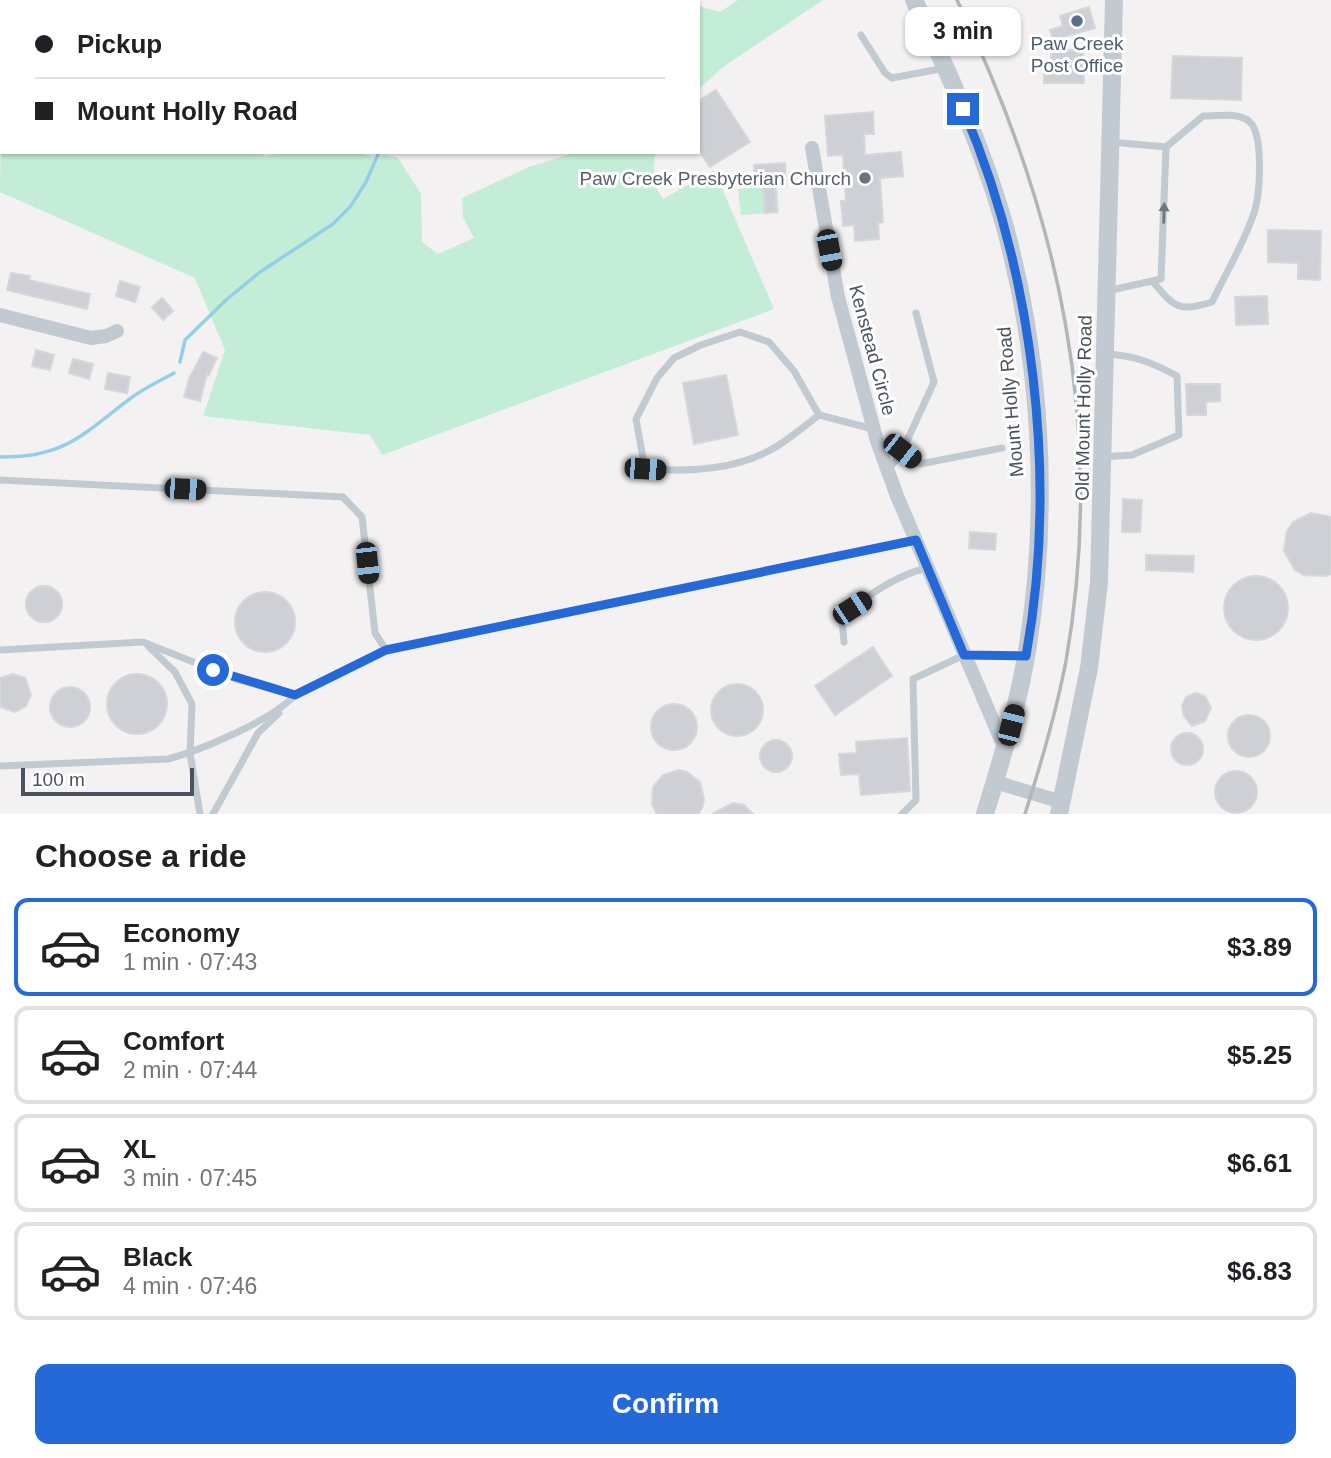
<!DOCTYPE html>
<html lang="en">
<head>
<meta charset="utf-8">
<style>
	body { margin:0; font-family:Arial,sans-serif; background:#f2f2f2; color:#202124; height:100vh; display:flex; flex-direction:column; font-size:26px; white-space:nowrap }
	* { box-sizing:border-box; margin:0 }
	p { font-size:23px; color:#757577 }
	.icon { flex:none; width:38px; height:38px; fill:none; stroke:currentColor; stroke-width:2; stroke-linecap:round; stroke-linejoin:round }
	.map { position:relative; height:814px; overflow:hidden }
	.sheet { display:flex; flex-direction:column; background:#fff; flex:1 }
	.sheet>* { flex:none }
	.banner { position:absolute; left:0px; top:0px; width:700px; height:154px; box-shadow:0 2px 5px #0004; display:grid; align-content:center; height:154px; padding:0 35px; background:#fff }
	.scale { position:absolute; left:21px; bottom:18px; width:173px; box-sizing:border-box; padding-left:7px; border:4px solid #4a535d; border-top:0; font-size:19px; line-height:24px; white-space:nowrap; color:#4a535d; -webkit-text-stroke:5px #fff; paint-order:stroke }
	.end { position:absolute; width:32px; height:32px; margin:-16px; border:9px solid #2569d8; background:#fff; box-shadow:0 0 0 4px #fff }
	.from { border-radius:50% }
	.bubble { position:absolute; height:49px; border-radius:14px; background:#fff; box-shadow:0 2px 5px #0004; font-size:23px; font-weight:600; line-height:49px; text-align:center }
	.car { position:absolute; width:21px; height:42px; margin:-21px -10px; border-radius:9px; box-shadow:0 0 5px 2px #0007; background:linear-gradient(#222 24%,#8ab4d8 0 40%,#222 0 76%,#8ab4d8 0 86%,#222 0) }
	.banner b { display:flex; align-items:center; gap:24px; height:66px; font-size:26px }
	.banner b+b { border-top:2px solid #e0e0e0 }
	.banner i { width:18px; height:18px; background:#202124 }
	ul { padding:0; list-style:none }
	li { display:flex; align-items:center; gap:21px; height:98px; margin:0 14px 10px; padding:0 21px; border:4px solid #e0e0e0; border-radius:14px }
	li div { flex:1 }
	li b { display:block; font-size:26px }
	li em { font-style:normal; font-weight:600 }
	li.current { border-color:#2569d8 }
	li>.icon { width:63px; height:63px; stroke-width:1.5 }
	h2 { padding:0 35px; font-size:32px; line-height:84px }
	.primary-button { display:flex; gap:14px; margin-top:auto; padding:14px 35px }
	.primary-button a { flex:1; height:80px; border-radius:14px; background:#2569d8; color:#fff; font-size:28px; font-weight:600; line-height:80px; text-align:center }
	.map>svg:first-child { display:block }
	.green { fill:#c3edd6 }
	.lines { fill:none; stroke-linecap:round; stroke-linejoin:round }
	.stream { stroke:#93d0e7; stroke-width:3.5 }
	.building { fill:#ced0d5; stroke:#d5d7db; stroke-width:2 }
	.service { stroke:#c2cad1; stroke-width:7 }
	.minor { stroke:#c2cad1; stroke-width:14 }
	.tertiary { stroke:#c2cad1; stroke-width:18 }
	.rail { stroke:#b3b5ba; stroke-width:3.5 }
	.oneway { fill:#6e7780 }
	.route { stroke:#2569d8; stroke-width:9 }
	.service-dot { fill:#5c6f8a; stroke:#fff; stroke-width:2.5 }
	.worship-dot { fill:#6b7280; stroke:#fff; stroke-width:2.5 }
	.labels { text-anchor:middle; stroke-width:6; stroke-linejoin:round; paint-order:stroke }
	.service-label { font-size:19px; fill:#4e5e75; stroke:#fff }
	.worship-label { font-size:19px; fill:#5b616d; stroke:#fff; text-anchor:end }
	.street-label { font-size:19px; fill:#4a535d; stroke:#fff }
</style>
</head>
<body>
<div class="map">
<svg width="1331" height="814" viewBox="0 0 1331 814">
	<rect width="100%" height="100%" fill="#f3f1f1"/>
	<path class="green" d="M738 0H823L723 67 698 90V6L720 12Z
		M2 50V152H261L265 157C293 148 349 148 376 158L385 155 398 158 421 194 422 242 438 254 474 238 463 217 462 198 529 167 577 152H655L653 183 663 199 714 170 774 309 382 455 370 435 203 416 225 350 195 278 0 192Z
		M777 186 779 212 741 215 738 189Z"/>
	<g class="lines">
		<path class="stream" d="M180 362 185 340 226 300 260 272 333 224 350 207 366 182 379 152
			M0 457C65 458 83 434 131 398 144 388 160 381 174 373"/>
	</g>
	<path class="building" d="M1089 7 1095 28 1053 40 1050 30 1063 26 1060 16Z
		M1051 50H1083L1084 83H1044V62L1051 61Z
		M1173 56 1242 58 1241 100 1171 98Z
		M716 90 750 142 710 167 698 150V101Z
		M873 112 874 134H864L865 155 901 152 903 176 880 178 883 222 878 223 879 239 855 241 854 225 843 226 841 201H846L843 155 828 156 825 116Z
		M785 163 786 186H775L777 212 765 213 763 187H755L754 165Z
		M1268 230 1321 231 1320 280 1298 279V263L1268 262Z
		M11 273 30 276 29 280 90 294 87 309 7 290Z
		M120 281 140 287 135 302 116 296Z
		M1267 296 1268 324 1236 325 1235 297Z
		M162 298 173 311 163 320 152 307Z
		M36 350 54 355 50 370 32 366Z
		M203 352 217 358 209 375 207 374 200 401 184 397 189 379Z
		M73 359 93 364 89 379 69 373Z
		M108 373 130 377 127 393 105 389Z
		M726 375 738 435 694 444 683 383Z
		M1186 384H1220V401L1206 402V415H1187Z
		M1123 499 1142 500 1140 532H1122Z
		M1311 513 1331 517V574L1326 576 1304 575 1295 570 1284 551 1287 531 1293 522Z
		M970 532 996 534 995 550 969 548Z
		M1146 555 1194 556 1193 572 1146 570Z
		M1224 608a32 32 0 1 1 64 0a32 32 0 1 1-64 0Z
		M26 604a18 18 0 1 1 36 0a18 18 0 1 1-36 0Z
		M235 622a30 30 0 1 1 60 0a30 30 0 1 1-60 0Z
		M873 647 892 676 835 715 815 686Z
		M13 674 25 678 31 695 26 706 15 712 0 707V678Z
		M107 704a30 30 0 1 1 60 0a30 30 0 1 1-60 0Z
		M711 710a26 26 0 1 1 52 0a26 26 0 1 1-52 0Z
		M50 707a20 20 0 1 1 40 0a20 20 0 1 1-40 0Z
		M1195 693 1205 696 1211 708 1205 721 1192 726 1184 716 1182 706 1186 697Z
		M651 727a23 23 0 1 1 46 0a23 23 0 1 1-46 0Z
		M1228 736a21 21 0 1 1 42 0a21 21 0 1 1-42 0Z
		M1171 749a16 16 0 1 1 32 0a16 16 0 1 1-32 0Z
		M907 738 910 791 861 795 859 774 841 775 839 754 857 753 856 742Z
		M760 756a16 16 0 1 1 32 0a16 16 0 1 1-32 0Z
		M679 770 687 772 700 782 704 799 702 808 698 814H657L652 804 653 787 663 775Z
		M1215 792a21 21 0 1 1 42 0a21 21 0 1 1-42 0Z
		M733 803 744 805 753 814H712Z"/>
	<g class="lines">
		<path class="service" d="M861 35 885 73 892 78 945 68
			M1111 142 1166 147
			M1107 291 1161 279 1166 147 1203 116C1216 116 1239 112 1250 122 1264 136 1260 195 1254 213 1244 243 1226 273 1212 302 1179 312 1175 308 1154 283
			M819 415 794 371 769 342 740 332 701 345 674 358 657 378 636 419 645 469C690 472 740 470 779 445 793 436 806 425 819 415L873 429
			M902 451 920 464 1002 448
			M1103 457 1132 455 1179 435 1177 376C1153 363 1134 355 1105 354
			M887 470 900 456 934 382 916 313
			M0 480 343 497 362 517 375 633 386 650
			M844 642 842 620C862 597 897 575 927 568
			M148 646 175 672 192 704 190 753 200 814
			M0 650 143 642 236 679 295 695 386 650 915 540
			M0 766 168 759C202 750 272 720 295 695
			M213 814 258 733 279 713
			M902 814 916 800 913 679 964 655 1025 656"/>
		<path class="minor" d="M22 2 24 0
			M0 25 2 23
			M812 148 838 297 877 441 897 496 1005 749
			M0 315 91 338 106 336 117 331
			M995 782 1062 802"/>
		<path class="tertiary" d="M914 0C948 71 981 144 1003 220 1041 355 1050 506 1028 645 1019 703 1002 758 985 814
			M1059 814 1089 668 1099 582 1114 0"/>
		<path class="rail" d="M957 0C1059 212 1107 426 1066 661 1056 713 1041 764 1025 814"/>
	</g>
	<defs><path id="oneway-solid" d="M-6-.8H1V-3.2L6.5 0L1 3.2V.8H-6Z" transform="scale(1.75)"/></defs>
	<use class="oneway" href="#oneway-solid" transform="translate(1164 213) rotate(-88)"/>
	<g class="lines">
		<path class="route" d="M213 670 295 695 386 650 916 540 964 655 1026 656C1058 480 1034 273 963 109"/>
	</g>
	<circle class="service-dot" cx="1077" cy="21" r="7"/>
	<circle class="worship-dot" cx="865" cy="178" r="7"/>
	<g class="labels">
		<g class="service-label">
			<text x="1077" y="50">Paw Creek<tspan x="1077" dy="22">Post Office</tspan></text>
		</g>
		<g class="worship-label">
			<text x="851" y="185">Paw Creek Presbyterian Church</text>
		</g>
		<g class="street-label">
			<text transform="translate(873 350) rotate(75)" y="7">Kenstead Circle</text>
			<text transform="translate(1010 402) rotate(-95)" y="7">Mount Holly Road</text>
			<text transform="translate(1083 408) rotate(-89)" y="7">Old Mount Holly Road</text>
		</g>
	</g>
</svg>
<div class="scale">100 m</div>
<i class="end from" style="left:213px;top:670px"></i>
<i class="end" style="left:963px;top:109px"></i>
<div class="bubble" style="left:905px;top:7px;width:116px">3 min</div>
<i class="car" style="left:829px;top:250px;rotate:169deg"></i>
<i class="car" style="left:902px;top:451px;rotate:128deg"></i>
<i class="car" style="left:645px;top:469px;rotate:94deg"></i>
<i class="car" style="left:185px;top:489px;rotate:93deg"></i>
<i class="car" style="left:367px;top:563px;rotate:174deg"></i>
<i class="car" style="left:852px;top:608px;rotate:57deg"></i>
<i class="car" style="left:1011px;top:725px;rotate:14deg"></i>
<div class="banner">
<b><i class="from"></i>Pickup</b>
<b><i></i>Mount Holly Road</b>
</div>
</div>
<section class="sheet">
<h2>Choose a ride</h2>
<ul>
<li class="current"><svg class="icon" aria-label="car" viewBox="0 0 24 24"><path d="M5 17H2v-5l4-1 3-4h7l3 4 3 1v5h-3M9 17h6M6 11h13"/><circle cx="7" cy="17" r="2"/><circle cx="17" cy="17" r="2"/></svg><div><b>Economy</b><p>1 min · 07:43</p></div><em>$3.89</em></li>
<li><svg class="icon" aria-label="car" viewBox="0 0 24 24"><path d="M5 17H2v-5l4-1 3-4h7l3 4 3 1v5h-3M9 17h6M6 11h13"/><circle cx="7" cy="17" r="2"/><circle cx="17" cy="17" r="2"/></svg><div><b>Comfort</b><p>2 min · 07:44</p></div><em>$5.25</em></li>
<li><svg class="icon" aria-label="car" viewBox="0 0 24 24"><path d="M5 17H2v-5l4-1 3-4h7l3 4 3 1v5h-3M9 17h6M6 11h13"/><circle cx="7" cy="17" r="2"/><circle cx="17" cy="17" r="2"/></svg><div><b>XL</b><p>3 min · 07:45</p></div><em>$6.61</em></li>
<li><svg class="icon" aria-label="car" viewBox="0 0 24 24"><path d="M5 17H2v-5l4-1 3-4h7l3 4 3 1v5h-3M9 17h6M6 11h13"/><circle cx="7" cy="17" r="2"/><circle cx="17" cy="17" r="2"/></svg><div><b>Black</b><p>4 min · 07:46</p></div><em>$6.83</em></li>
</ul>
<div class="primary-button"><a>Confirm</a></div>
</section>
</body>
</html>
